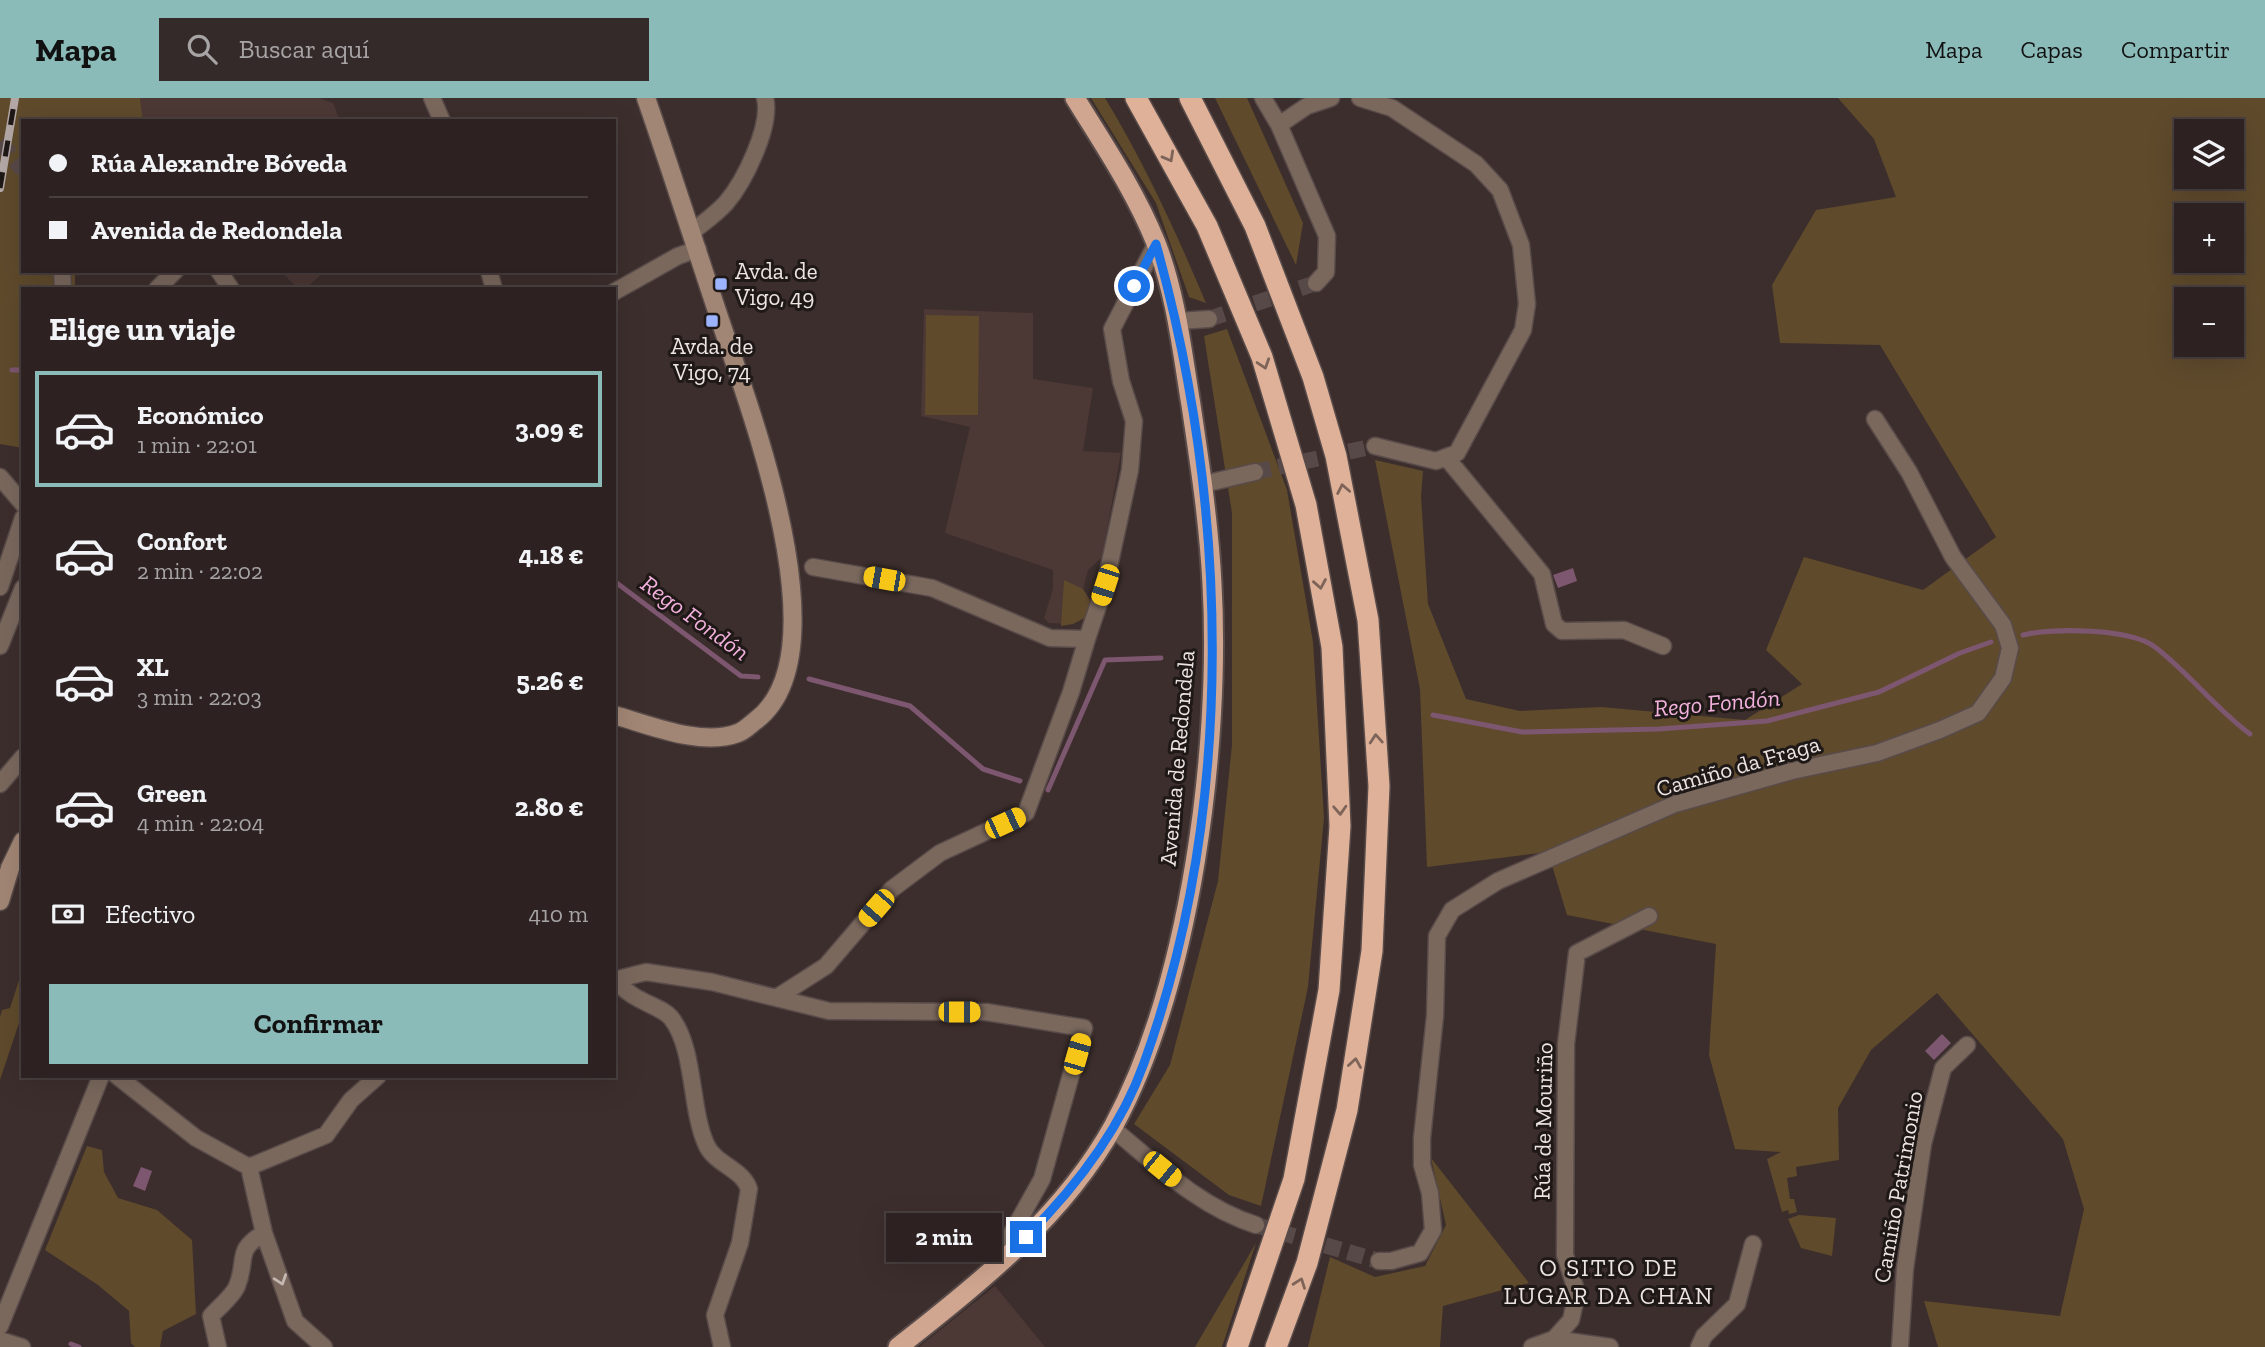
<!DOCTYPE html>
<html lang="es">
<head>
<meta charset="utf-8">
<style>
	body { margin:0; font-family:"Zilla Slab",serif; background:#352a2a; color:#f1f3f6; height:100vh; display:flex; flex-direction:column; font-size:26px; white-space:nowrap }
	* { box-sizing:border-box; margin:0 }
	p { font-size:23px; color:#a7a4a5 }
	.icon { flex:none; width:38px; height:38px; fill:none; stroke:currentColor; stroke-width:2; stroke-linecap:round; stroke-linejoin:round }
	.map { position:relative; flex:1; overflow:hidden }
	.panel { position:absolute; left:21px; top:189px; width:595px; height:791px; display:flex; flex-direction:column; background:#2d2221; border-radius:0px; box-shadow:0 7px 28px #0002,0 0 0 2px #483f3f }
	.panel>* { flex:none }
	.top-card { position:absolute; left:21px; top:21px; width:595px; height:154px; border-radius:0px; box-shadow:0 7px 28px #0002,0 0 0 2px #483f3f; display:grid; align-content:center; height:154px; padding:0 28px; background:#2d2221 }
	.tools { position:absolute; left:2174px; top:21px; display:grid; gap:14px }
	.tools a { display:grid; place-items:center; width:70px; height:70px; border-radius:0px; background:#2d2221; box-shadow:0 7px 28px #0002,0 0 0 2px #483f3f; font-size:35px }
	.end { position:absolute; width:32px; height:32px; margin:-16px; border:9px solid #1a73e8; background:#fff; box-shadow:0 0 0 4px #fff }
	.from { border-radius:50% }
	.bubble { position:absolute; height:49px; border-radius:0px; background:#2d2221; box-shadow:0 7px 28px #0002,0 0 0 2px #483f3f; font-size:23px; font-weight:700; line-height:49px; text-align:center }
	.car { position:absolute; width:21px; height:42px; margin:-21px -10px; border-radius:9px; box-shadow:0 0 5px 2px #0007; background:linear-gradient(#f5c518 24%,#345 0 40%,#f5c518 0 76%,#345 0 86%,#f5c518 0) }
	.top-card b { display:flex; align-items:center; gap:24px; height:66px; font-size:26px }
	.top-card b+b { border-top:2px solid #483f3f }
	.top-card i { width:18px; height:18px; background:#f1f3f6 }
	ul { padding:0; list-style:none }
	li { display:flex; align-items:center; gap:21px; height:116px; margin:0 14px 10px; padding:0 14px; border:4px solid transparent; border-radius:0px }
	li div { flex:1 }
	li b { display:block; font-size:26px }
	li em { font-style:normal; font-weight:700 }
	li.selected { border-color:#8bbbb9 }
	li>.icon { width:63px; height:63px; stroke-width:1.5 }
	h2 { padding:0 28px; font-size:32px; line-height:84px }
	.pay { display:flex; align-items:center; gap:18px; height:77px; padding:0 28px; font-size:26px }
	.pay p { margin-inline-start:auto }
	.cta { display:flex; gap:14px; margin-top:auto; padding:14px 28px }
	.cta a { flex:1; height:80px; border-radius:0px; background:#8bbbb9; color:#111; font-size:28px; font-weight:700; line-height:80px; text-align:center }
	header { display:flex; align-items:center; gap:42px; box-sizing:border-box; height:98px; padding:0 35px; background:#8bbbb9; color:#111 }
	header strong { font-size:33px }
	nav { display:flex; gap:38px; margin-inline-start:auto; font-size:24px }
	.search { width:490px; height:63px; background:#352a2a; display:flex; align-items:center; gap:18px; box-sizing:border-box; padding:0 24px; border-radius:0px; color:#a7a4a5; font-size:26px }
	.map>svg:first-child { display:block }
	.built { fill:#4c3835 }
	.green { fill:#5f4a2c; fill-rule:evenodd }
	.water { fill:#7d566f }
	.lines { fill:none; stroke-linecap:round; stroke-linejoin:round }
	.stream { stroke:#7d566f; stroke-width:5 }
	.minor-tunnel { stroke:#574947; stroke-width:16; stroke-dasharray:16 8; stroke-linecap:butt }
	.minor-casing { stroke:#584b49; stroke-width:19 }
	.secondary-casing { stroke:#584b49; stroke-width:21 }
	.trunk-casing { stroke:#584b49; stroke-width:23 }
	.motorway-casing { stroke:#584b49; stroke-width:24 }
	.minor { stroke:#7a685d; stroke-width:16 }
	.secondary { stroke:#a28675; stroke-width:18 }
	.trunk { stroke:#d0a690; stroke-width:19 }
	.motorway { stroke:#deb198; stroke-width:21 }
	.rail-casing { stroke:#b3a8a6; stroke-width:8 }
	.rail { stroke:#1e1817; stroke-width:5; stroke-dasharray:16; stroke-linecap:butt }
	.oneway { stroke:#7e6458 }
	.oneway2 { stroke:#c5b9b4 }
	.route { stroke:#1a73e8; stroke-width:9 }
	.poi-dot { fill:#9bb4fd; stroke:#1e1817; stroke-width:2.5 }
	.labels { text-anchor:middle; stroke-width:6; stroke-linejoin:round; paint-order:stroke }
	.poi-label { font-size:23px; fill:#eee5e3; stroke:#1e1817; text-anchor:start }
	.street-label { font-size:23px; fill:#eee5e3; stroke:#1e1817 }
	.water-label { font-size:24px; font-style:italic; fill:#f3b2dd; stroke:#1e1817 }
	.neighbourhood-label { font-size:24px; letter-spacing:2px; fill:#eee5e3; stroke:#1e1817 }
</style>
</head>
<body>
<header>
<strong>Mapa</strong>
<div class="search"><svg class="icon" aria-label="search" viewBox="0 0 24 24"><circle cx="10" cy="10" r="6"/><path d="M15 15l6 6"/></svg>Buscar aquí</div>
<nav><a>Mapa</a><a>Capas</a><a>Compartir</a></nav>
</header>
<div class="map">
<svg width="2265" height="1249" viewBox="0 0 2265 1249">
	<rect width="100%" height="100%" fill="#3c2e2c"/>
	<path class="built" d="M140 0H319L333 5 340 23H143Z
		M280 173H325L305 191H299Z
		M924 211 1033 215V281L1093 290 1083 353 1121 355 1102 459 1088 472 1083 491 1093 507 1073 526 1049 525 1044 520 1053 491V472L945 435 970 329 921 318Z
		M995 1188 1045 1249H919Z"/>
	<path class="green" d="M0 0H140L143 23H23V173H75V191H23V350L0 346Z
		M1091 0H1105C1145 66 1176 134 1206 205L1189 199 1156 105Z
		M1215 0H1247L1303 125 1296 167Z
		M1838 0H2265V1249H1938L1924 1203 2060 1218 2084 1111 2063 1041 1937 895 1871 952 1838 1010 1839 1062 1796 1069 1797 1078 1787 1080 1790 1101H1794L1797 1114 1789 1116 1788 1112 1782 1114 1767 1061 1781 1054 1735 1051 1709 957 1716 846 1567 817 1548 754 1427 769 1420 591 1375 362 1423 373 1421 398 1428 506 1466 601 1520 613 1601 609 1745 622 1802 586 1766 552 1804 459 1923 492 1996 439 1880 247 1780 245 1772 187 1816 112 1896 99 1874 41ZM2186 33H2231V79H2186ZM2186 117H2231V163H2186ZM2186 201H2231V247H2186Z
		M926 217 979 218 978 317H925Z
		M1227 231 1287 392 1313 544 1324 720 1308 889 1261 1108 1229 1097 1134 1026 1170 967 1218 783 1232 647V415L1204 238Z
		M1064 482 1083 491 1093 507 1090 517 1073 526 1061 528Z
		M22 873 23 913 0 982V919L2 912 10 910Z
		M87 1048 102 1052 104 1074 118 1100 157 1112 192 1142 196 1216 163 1233 160 1249H135L131 1245 129 1213 98 1187 45 1152Z
		M1431 1060 1529 1185 1443 1208 1440 1249H1308L1330 1159 1375 1179 1425 1168 1446 1127Z
		M1799 1117 1836 1120 1832 1158 1801 1150 1788 1121Z
		M1256 1145 1222 1249H1195Z"/>
	<path class="water" d="M1573 470 1577 483 1558 490 1553 477Z
		M1942 936 1951 945 1934 962 1925 953Z
		M141 1069 152 1073 145 1093 133 1088Z"/>
	<g class="lines">
		<path class="stream" d="M12 272H23
			M614 483 741 578 758 579
			M2023 537C2052 530 2130 530 2155 549 2189 575 2215 610 2250 636
			M809 581 910 608 983 671 1020 683
			M1433 617 1522 634 1659 631 1767 623 1879 594 1960 555 1991 544
			M1048 692 1105 562 1161 560
			M71 1246 79 1249"/>
		<path class="minor-tunnel" d="M0 44 23 72
			M1209 221 1316 185
			M1255 374 1375 348
			M1256 1127 1379 1163"/>
		<defs>
			<path id="minor" d="M432 0 442 23
				M1263 0 1279 27 1327 138 1326 174 1316 185
				M1360 0 1392 10 1476 66 1500 92 1521 147 1527 206 1523 232 1457 355 1436 363 1375 348
				M1279 27 1307 8 1331 0
				M692 134C703 125 716 116 726 105 744 84 772 28 765 0
				M62 173 63 191
				M219 173 231 191
				M489 173 494 191
				M157 191 175 173
				M614 194 678 158 698 151
				M1178 223 1209 221
				M1446 359 1542 476 1554 526 1562 533 1624 532 1663 548
				M0 379 23 406
				M1204 386 1255 374
				M813 469 932 490 1050 540 1087 541 1105 487 1130 372 1134 323 1121 283 1112 231 1156 146
				M0 489 23 420
				M0 548 23 490
				M0 686 23 659
				M614 882 646 874 712 884 829 913 986 914 1084 930 1042 1081 995 1165
				M616 882C633 905 662 907 672 921 695 952 690 1010 706 1046 714 1066 743 1071 749 1091L740 1145 715 1217 722 1249
				M776 900 826 868 892 791 940 755 1026 715 1071 594 1087 541
				M117 978 196 1040 249 1069 326 1037 351 1002 378 978
				M1112 1030C1157 1067 1199 1109 1256 1127
				M249 1069 264 1135 295 1223 324 1249
				M1379 1163H1391L1420 1155 1433 1132 1430 1095 1422 1067V1040L1435 918 1437 838 1452 812 1498 783 1675 706 1792 673 1877 655 1940 632 1978 615 2003 580 2010 550 2003 527 1953 459 1909 374 1875 321
				M0 1228 101 978
				M0 1242 22 1249
				M1555 1248 1554 1241 1610 1249
				M218 1249 211 1218C219 1209 233 1198 237 1188 248 1161 234 1153 264 1135
				M1532 1249 1554 1241 1571 1222 1577 1195 1565 1157 1566 946 1577 855 1649 818
				M1699 1249 1704 1238 1737 1206 1753 1146
				M1900 1249 1905 1171 1923 1046 1943 970 1967 947"/>
			<path id="secondary" d="M614 617C650 627 701 649 738 635 744 633 750 627 755 623 846 556 747 304 718 216 694 144 671 72 646 0
				M0 803 10 770 23 743"/>
			<path id="trunk" d="M898 1249C979 1186 1064 1118 1114 1027 1191 884 1221 648 1212 486 1209 426 1200 367 1191 307 1182 253 1176 196 1156 145 1135 93 1104 47 1075 0"/>
			<path id="motorway" d="M1136 0 1207 128 1262 259 1306 407 1332 549 1340 728 1329 892 1294 1081 1237 1249
				M1190 0 1255 128 1313 279 1336 358 1368 522 1379 688 1372 853 1347 1012 1307 1165 1276 1249"/>
		</defs>
		<use href="#minor" class="minor-casing"/>
		<use href="#secondary" class="secondary-casing"/>
		<use href="#trunk" class="trunk-casing"/>
		<use href="#motorway" class="motorway-casing"/>
		<use href="#minor" class="minor"/>
		<use href="#secondary" class="secondary"/>
		<use href="#trunk" class="trunk"/>
		<use href="#motorway" class="motorway"/>
		<defs>
			<path id="rail" d="M0 90 15 0"/>
		</defs>
		<use href="#rail" class="rail-casing"/>
		<use href="#rail" class="rail"/>
	</g>
	<defs><path id="oneway-chevron" d="M-2-3.5L2.5 0L-2 3.5" fill="none" stroke-width="1.6" stroke-linecap="round" stroke-linejoin="round" transform="scale(1.75)"/></defs>
	<g class="oneway">
		<use href="#oneway-chevron" transform="translate(1169 59) rotate(61)"/>
		<use href="#oneway-chevron" transform="translate(1264 266) rotate(72)"/>
		<use href="#oneway-chevron" transform="translate(1343 391) rotate(-101)"/>
		<use href="#oneway-chevron" transform="translate(1320 486) rotate(80)"/>
		<use href="#oneway-chevron" transform="translate(1376 641) rotate(-94)"/>
		<use href="#oneway-chevron" transform="translate(1340 712) rotate(87)"/>
		<use href="#oneway-chevron" transform="translate(1355 965) rotate(-81)"/>
		<use href="#oneway-chevron" transform="translate(1300 1185) rotate(-70)"/>
	</g>
	<use class="oneway2" href="#oneway-chevron" transform="translate(281 1182) rotate(71)"/>
	<g class="lines">
		<path class="route" d="M1026 1139C1074 1091 1121 1030 1144 965 1237 707 1229 407 1156 146L1134 188"/>
	</g>
	<g class="poi-dot">
		<rect x="714" y="179" width="14" height="14" rx="3.5"/>
		<rect x="705" y="216" width="14" height="14" rx="3.5"/>
	</g>
	<g class="labels">
		<g class="poi-label">
			<text x="735" y="181">Avda. de<tspan x="735" dy="26">Vigo, 49</tspan></text>
			<text x="712" y="256" text-anchor="middle">Avda. de<tspan x="712" dy="26">Vigo, 74</tspan></text>
		</g>
		<g class="street-label">
			<text transform="translate(1177 660) rotate(-85)" y="8">Avenida de Redondela</text>
			<text transform="translate(1738 668) rotate(-16)" y="8">Camiño da Fraga</text>
			<text transform="translate(1543 1023) rotate(-89)" y="8">Rúa de Mouriño</text>
			<text transform="translate(1898 1089) rotate(-80)" y="8">Camiño Patrimonio</text>
		</g>
		<g class="water-label">
			<text transform="translate(695 520) rotate(36)" y="8">Rego Fondón</text>
			<text transform="translate(1717 605) rotate(-5)" y="8">Rego Fondón</text>
		</g>
		<g class="neighbourhood-label">
			<text x="1609" y="1178">O SITIO DE<tspan x="1609" dy="28">LUGAR DA CHAN</tspan></text>
		</g>
	</g>
</svg>
<div class="tools">
<a><svg class="icon" aria-label="layers" viewBox="0 0 24 24"><path d="M12 4l9 5-9 5-9-5zM3 14l9 5 9-5"/></svg></a>
<a>+</a>
<a>−</a>
</div>
<i class="end from" style="left:1134px;top:188px"></i>
<i class="end" style="left:1026px;top:1139px"></i>
<div class="bubble" style="left:886px;top:1115px;width:116px">2 min</div>
<i class="car" style="left:884px;top:481px;rotate:280deg"></i>
<i class="car" style="left:1105px;top:487px;rotate:198deg"></i>
<i class="car" style="left:1005px;top:725px;rotate:65deg"></i>
<i class="car" style="left:876px;top:810px;rotate:221deg"></i>
<i class="car" style="left:959px;top:914px;rotate:90deg"></i>
<i class="car" style="left:1077px;top:956px;rotate:16deg"></i>
<i class="car" style="left:1162px;top:1071px;rotate:129deg"></i>
<div class="top-card">
<b><i class="from"></i>Rúa Alexandre Bóveda</b>
<b><i></i>Avenida de Redondela</b>
</div>
<section class="panel">
<h2>Elige un viaje</h2>
<ul>
<li class="selected"><svg class="icon" aria-label="car" viewBox="0 0 24 24"><path d="M5 17H2v-5l4-1 3-4h7l3 4 3 1v5h-3M9 17h6M6 11h13"/><circle cx="7" cy="17" r="2"/><circle cx="17" cy="17" r="2"/></svg><div><b>Económico</b><p>1 min · 22:01</p></div><em>3.09 €</em></li>
<li><svg class="icon" aria-label="car" viewBox="0 0 24 24"><path d="M5 17H2v-5l4-1 3-4h7l3 4 3 1v5h-3M9 17h6M6 11h13"/><circle cx="7" cy="17" r="2"/><circle cx="17" cy="17" r="2"/></svg><div><b>Confort</b><p>2 min · 22:02</p></div><em>4.18 €</em></li>
<li><svg class="icon" aria-label="car" viewBox="0 0 24 24"><path d="M5 17H2v-5l4-1 3-4h7l3 4 3 1v5h-3M9 17h6M6 11h13"/><circle cx="7" cy="17" r="2"/><circle cx="17" cy="17" r="2"/></svg><div><b>XL</b><p>3 min · 22:03</p></div><em>5.26 €</em></li>
<li><svg class="icon" aria-label="car" viewBox="0 0 24 24"><path d="M5 17H2v-5l4-1 3-4h7l3 4 3 1v5h-3M9 17h6M6 11h13"/><circle cx="7" cy="17" r="2"/><circle cx="17" cy="17" r="2"/></svg><div><b>Green</b><p>4 min · 22:04</p></div><em>2.80 €</em></li>
</ul>
<div class="pay"><svg class="icon" aria-label="cash" viewBox="0 0 24 24"><path d="M3 7h18v10H3z"/><circle cx="12" cy="12" r="2"/></svg>Efectivo<p>410 m</p></div>
<div class="cta"><a>Confirmar</a></div>
</section>
</div>
</body>
</html>
